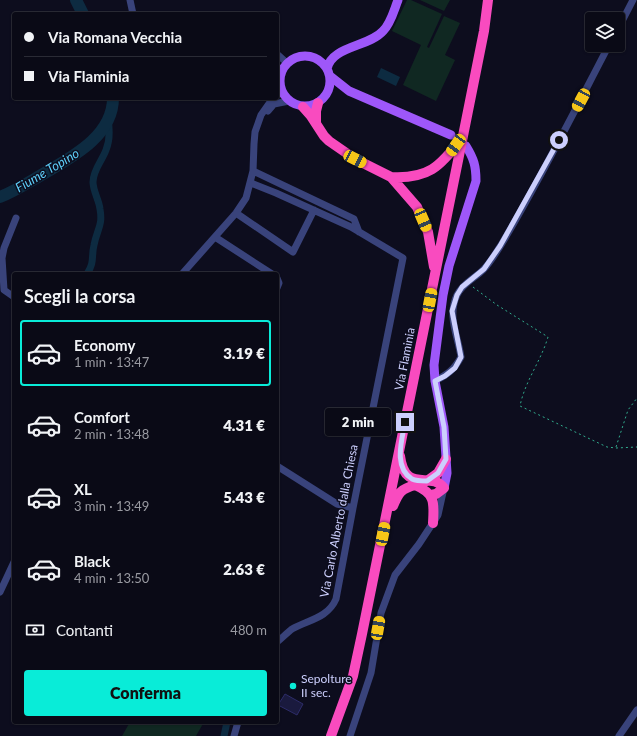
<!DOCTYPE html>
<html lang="it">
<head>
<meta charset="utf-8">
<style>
	body { margin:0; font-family:Lato,sans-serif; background:#13131f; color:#f1f3f6; height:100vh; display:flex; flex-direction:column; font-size:15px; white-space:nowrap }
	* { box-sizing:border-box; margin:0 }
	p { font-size:13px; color:#999aa1 }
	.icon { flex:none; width:22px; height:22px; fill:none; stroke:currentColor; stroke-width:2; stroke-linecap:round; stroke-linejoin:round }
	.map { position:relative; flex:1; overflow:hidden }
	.details { position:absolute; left:12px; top:272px; width:267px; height:452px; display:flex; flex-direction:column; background:#0a0a16; border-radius:4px; box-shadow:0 1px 3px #0004,0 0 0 1px #2a2b35 }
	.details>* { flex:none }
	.banner { position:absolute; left:12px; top:12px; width:267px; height:88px; border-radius:4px; box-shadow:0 1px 3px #0004,0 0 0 1px #2a2b35; display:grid; align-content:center; height:88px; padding:0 12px; background:#0a0a16 }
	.fabs { position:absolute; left:585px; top:12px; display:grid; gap:8px }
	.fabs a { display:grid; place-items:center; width:40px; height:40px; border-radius:4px; background:#0a0a16; box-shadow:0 1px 3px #0004,0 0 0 1px #2a2b35; font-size:20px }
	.end { position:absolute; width:18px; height:18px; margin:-9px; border:5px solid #cccffd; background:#111; box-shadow:0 0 0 2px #111 }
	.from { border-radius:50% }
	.bubble { position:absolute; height:28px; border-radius:4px; background:#0a0a16; box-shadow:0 1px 3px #0004,0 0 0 1px #2a2b35; font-size:13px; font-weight:800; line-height:28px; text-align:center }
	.car { position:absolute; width:12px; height:24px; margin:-12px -6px; border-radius:5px; box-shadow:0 0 3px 1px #0007; background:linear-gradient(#f5c518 24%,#345 0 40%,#f5c518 0 76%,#345 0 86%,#f5c518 0) }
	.banner b { display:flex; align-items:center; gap:14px; height:38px; font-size:15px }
	.banner b+b { border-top:1px solid #2a2b35 }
	.banner i { width:10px; height:10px; background:#f1f3f6 }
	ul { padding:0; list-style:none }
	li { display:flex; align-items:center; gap:12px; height:66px; margin:0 8px 6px; padding:0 4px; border:2px solid transparent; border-radius:4px }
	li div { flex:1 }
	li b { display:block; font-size:15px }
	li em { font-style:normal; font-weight:800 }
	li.active { border-color:#09ecd8 }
	li>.icon { width:36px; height:36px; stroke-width:1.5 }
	h2 { padding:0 12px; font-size:18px; line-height:48px }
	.pay { display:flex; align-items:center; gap:10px; height:44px; padding:0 12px; font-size:15px }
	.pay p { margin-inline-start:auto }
	.cta { display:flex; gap:8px; margin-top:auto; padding:8px 12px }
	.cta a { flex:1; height:46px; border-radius:4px; background:#09ecd8; color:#111; font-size:16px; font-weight:800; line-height:46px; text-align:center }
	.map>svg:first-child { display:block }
	.green { fill:#102822 }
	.water { fill:#0d2b41 }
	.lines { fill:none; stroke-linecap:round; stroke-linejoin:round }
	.canal { stroke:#0d2b41; stroke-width:7 }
	.river { stroke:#0d2b41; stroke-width:12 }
	.building { fill:#1a1a3e; stroke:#2d2c69 }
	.path { stroke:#31ab8d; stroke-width:1; stroke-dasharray:2 3; stroke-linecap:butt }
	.minor { stroke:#39437b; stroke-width:7 }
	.major { stroke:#9e57f9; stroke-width:9 }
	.highway { stroke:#f94bbf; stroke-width:10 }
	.route { stroke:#cccffd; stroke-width:5 }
	.poi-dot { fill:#09ecd8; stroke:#0d0d1e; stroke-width:1.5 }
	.labels { text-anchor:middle; stroke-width:3; stroke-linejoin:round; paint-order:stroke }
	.street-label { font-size:12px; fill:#cccffd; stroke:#0d0d1e }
	.poi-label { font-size:12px; fill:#cccffd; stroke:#0d0d1e; text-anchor:start }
	.water-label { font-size:13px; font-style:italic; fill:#5dcef9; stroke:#0d0d1e }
</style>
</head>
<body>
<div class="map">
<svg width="637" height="736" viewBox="0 0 637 736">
	<rect width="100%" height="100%" fill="#0d0d1e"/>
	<path class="green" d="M407 0H411L442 14 427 47 429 48 444 16 460 23 445 55 455 60 436 101 403 85 421 45 392 31Z
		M420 0H450L444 11Z
		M130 722H204L196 736H122Z"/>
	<path class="water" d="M381 68 400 77 396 86 377 77Z"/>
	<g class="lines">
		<path class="canal" d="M87 274C95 262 91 257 94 245 97 229 103 226 100 209 99 200 93 191 93 182 93 170 102 161 106 150 110 140 110 131 108 120
			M224 736 227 722"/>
		<path class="river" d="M76 0 83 14
			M0 197C15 191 29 182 43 174 72 157 113 136 113 98"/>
	</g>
	<path class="building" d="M285 694 303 704 297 715 278 705Z"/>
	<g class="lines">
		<path class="path" d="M473 287 497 305 548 337C541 361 525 381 520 406L607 447 616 448 637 447
			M616 447 628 410 637 398"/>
		<path class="minor" d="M130 0 133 14
			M618 29 633 0
			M277 54 287 63
			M277 91 279 84
			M268 111 274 104 289 101
			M253 171 354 219 359 232
			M251 183 276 193 351 227 403 258 353 508 336 599C328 618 308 620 292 629 287 633 282 638 277 642
			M236 213 293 252 314 210
			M215 237 272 274
			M182 274 236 213 246 198 253 171 254 144 255 132 261 115 273 98
			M277 278 279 283 277 288
			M14 297 4 290 2 258 4 248 16 218
			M435 381C448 374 454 370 461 357 458 336 447 316 457 295 462 284 475 278 483 270 490 263 496 253 501 245 540 180 574 112 609 45
			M277 466 337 504 353 508
			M0 592 14 562
			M234 736 238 722
			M350 736 371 673 381 613 395 575 419 544 438 515 444 488
			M619 736 637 710"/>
		<path class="major" d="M280 81a25 25 0 1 1 50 0a25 25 0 1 1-50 0Z
			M327 69C331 46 369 47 383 31 391 23 394 10 398 0
			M330 76 349 91 451 135
			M444 488 447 473 444 427 435 381 434 365 443 295 449 266 476 181C476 166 474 159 466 146"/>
		<path class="highway" d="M303 107 311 116 324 136 329 141 355 159 391 177 417 207 428 232 434 267
			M316 123V111L318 103
			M391 177C428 179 440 167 461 139
			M400 456C405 495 431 470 444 488L436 494 431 495
			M427 481 438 473 446 459
			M393 506C399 492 401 489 415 485 436 494 434 503 433 523
			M331 736 353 676 362 634 463 136 484 31 488 0"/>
	</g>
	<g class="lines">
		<path class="route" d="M405 422C402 440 393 467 412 479 416 481 423 481 427 481L438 473 446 459 444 427 435 381 445 376 455 368 461 357 452 311 457 295 462 287 484 269 500 246 559 140"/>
	</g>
	<circle class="poi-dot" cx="293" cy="686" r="4"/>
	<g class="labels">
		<g class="street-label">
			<text transform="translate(405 359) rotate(-79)" y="4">Via Flaminia</text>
			<text transform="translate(339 521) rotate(-79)" y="4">Via Carlo Alberto dalla Chiesa</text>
		</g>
		<g class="poi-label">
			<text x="301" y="683">Sepolture<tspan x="301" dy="14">II sec.</tspan></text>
		</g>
		<g class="water-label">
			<text transform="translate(47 170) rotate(-31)" y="5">Fiume Topino</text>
		</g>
	</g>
</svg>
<div class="fabs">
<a><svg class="icon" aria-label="layers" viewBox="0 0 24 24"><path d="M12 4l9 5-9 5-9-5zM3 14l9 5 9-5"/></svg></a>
</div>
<i class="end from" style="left:559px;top:140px"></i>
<i class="end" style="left:405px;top:422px"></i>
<div class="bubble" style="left:325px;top:408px;width:66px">2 min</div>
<i class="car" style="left:581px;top:100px;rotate:208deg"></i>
<i class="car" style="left:456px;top:145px;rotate:216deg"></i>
<i class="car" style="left:355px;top:159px;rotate:117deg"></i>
<i class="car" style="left:423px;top:220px;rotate:157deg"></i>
<i class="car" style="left:430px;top:300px;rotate:11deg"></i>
<i class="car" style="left:383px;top:534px;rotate:11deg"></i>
<i class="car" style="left:378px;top:628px;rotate:10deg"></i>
<div class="banner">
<b><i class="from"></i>Via Romana Vecchia</b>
<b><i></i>Via Flaminia</b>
</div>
<section class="details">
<h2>Scegli la corsa</h2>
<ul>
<li class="active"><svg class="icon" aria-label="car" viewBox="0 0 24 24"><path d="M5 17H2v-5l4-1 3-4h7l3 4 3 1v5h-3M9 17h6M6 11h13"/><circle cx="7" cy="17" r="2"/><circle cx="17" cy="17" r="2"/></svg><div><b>Economy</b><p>1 min · 13:47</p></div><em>3.19 €</em></li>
<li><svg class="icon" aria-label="car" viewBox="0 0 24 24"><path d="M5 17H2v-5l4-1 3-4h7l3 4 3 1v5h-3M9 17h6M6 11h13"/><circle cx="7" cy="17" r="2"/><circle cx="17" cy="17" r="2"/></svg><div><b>Comfort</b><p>2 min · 13:48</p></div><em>4.31 €</em></li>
<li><svg class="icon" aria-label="car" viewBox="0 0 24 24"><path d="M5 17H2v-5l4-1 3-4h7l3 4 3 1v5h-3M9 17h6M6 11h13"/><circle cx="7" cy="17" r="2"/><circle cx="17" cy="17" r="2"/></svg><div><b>XL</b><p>3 min · 13:49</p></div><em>5.43 €</em></li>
<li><svg class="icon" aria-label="car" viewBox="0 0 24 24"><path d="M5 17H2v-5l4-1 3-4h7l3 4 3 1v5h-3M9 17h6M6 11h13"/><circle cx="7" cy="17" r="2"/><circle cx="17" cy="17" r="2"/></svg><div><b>Black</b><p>4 min · 13:50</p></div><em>2.63 €</em></li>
</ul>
<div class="pay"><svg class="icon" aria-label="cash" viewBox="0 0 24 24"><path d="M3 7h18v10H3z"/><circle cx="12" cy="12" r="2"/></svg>Contanti<p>480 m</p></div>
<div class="cta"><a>Conferma</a></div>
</section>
</div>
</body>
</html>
